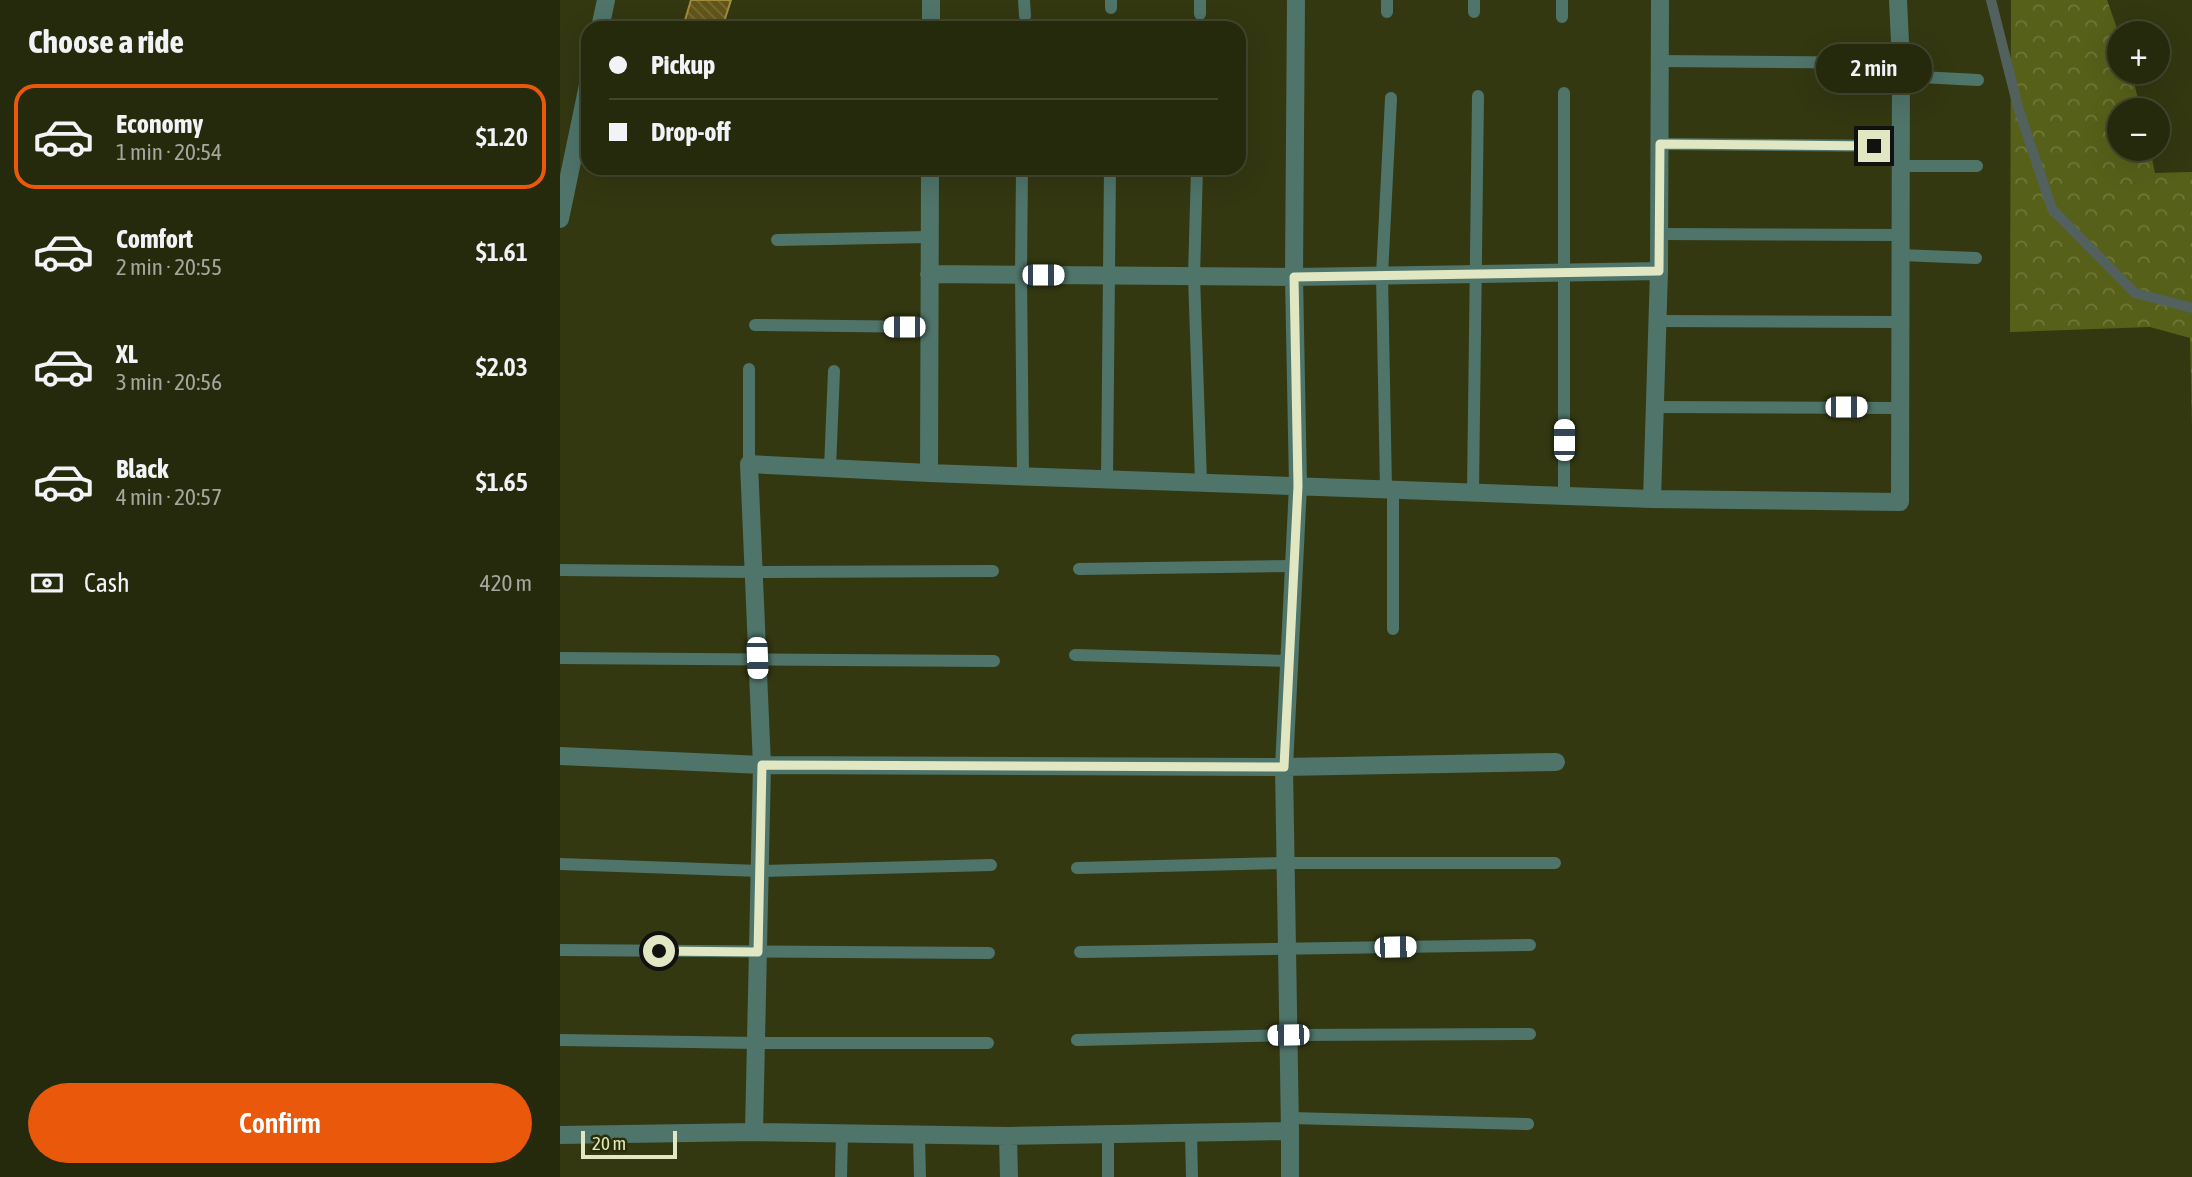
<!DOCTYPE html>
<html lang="en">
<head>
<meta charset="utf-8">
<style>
	body { margin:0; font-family:"Asap Condensed",sans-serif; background:#32361b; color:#f1f3f6; height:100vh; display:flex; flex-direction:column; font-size:26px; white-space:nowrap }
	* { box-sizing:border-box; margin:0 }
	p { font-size:23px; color:#a4a79d }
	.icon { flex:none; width:38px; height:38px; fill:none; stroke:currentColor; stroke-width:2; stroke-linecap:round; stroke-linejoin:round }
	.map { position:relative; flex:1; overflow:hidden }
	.details { display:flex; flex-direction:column; background:#262a0d; width:560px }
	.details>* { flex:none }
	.guide { position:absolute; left:21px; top:21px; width:665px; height:154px; border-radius:21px; box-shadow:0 7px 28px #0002,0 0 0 2px #42462e; display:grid; align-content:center; height:154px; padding:0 28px; background:#262a0d }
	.buttons { position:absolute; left:1547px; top:21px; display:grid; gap:14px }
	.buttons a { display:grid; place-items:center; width:63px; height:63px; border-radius:50%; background:#262a0d; box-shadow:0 7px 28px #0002,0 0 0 2px #42462e; font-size:35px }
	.scale { position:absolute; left:21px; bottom:18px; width:96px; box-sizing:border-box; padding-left:7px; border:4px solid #e0e7c2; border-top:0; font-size:19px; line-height:24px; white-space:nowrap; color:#e0e7c2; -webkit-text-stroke:5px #292e05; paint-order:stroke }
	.end { position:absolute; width:32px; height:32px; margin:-16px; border:9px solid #e0e7c2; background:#111; box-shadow:0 0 0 4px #111 }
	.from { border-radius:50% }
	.bubble { position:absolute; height:49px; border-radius:24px; background:#262a0d; box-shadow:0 7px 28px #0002,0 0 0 2px #42462e; font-size:23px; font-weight:600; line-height:49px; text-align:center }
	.car { position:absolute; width:21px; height:42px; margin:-21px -10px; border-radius:9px; box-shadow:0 0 5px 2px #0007; background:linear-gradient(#fff 24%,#345 0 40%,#fff 0 76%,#345 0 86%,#fff 0) }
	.guide b { display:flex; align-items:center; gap:24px; height:66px; font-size:26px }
	.guide b+b { border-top:2px solid #42462e }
	.guide i { width:18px; height:18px; background:#f1f3f6 }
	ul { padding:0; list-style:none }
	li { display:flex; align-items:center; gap:21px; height:105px; margin:0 14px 10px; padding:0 14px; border:4px solid transparent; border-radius:21px }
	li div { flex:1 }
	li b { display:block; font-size:26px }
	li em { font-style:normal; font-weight:600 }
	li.current { border-color:#ea580c }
	li>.icon { width:63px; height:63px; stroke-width:1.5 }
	h2 { padding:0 28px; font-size:32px; line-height:84px }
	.pay { display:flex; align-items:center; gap:18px; height:77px; padding:0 28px; font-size:26px }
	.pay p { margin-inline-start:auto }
	.action { display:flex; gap:14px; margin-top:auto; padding:14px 28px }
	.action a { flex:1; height:80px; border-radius:42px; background:#ea580c; color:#fff; font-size:28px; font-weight:600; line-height:80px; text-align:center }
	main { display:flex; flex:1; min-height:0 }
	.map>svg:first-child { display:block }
	.forest { fill:url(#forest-crowns) }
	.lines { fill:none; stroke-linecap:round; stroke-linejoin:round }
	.stream { stroke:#52615e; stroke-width:10 }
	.building { fill:url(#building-back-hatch); stroke:#9e8c3e; stroke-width:2 }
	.lane { stroke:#4f746a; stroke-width:12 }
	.street { stroke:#4f746a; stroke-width:18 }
	.route { stroke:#e0e7c2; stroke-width:9 }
</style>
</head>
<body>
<main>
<section class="details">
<h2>Choose a ride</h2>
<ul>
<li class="current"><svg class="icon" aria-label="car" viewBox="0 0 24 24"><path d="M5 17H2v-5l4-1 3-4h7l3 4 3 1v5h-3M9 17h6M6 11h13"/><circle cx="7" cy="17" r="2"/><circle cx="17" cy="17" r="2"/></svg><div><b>Economy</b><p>1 min · 20:54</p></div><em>$1.20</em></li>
<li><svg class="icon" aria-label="car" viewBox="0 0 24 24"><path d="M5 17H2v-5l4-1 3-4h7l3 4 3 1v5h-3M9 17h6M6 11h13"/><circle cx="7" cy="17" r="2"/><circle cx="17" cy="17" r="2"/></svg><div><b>Comfort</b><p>2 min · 20:55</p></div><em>$1.61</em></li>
<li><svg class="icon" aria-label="car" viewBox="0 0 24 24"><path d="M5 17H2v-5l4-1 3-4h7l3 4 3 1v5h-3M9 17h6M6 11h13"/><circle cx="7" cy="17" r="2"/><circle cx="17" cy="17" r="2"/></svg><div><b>XL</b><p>3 min · 20:56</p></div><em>$2.03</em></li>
<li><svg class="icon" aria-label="car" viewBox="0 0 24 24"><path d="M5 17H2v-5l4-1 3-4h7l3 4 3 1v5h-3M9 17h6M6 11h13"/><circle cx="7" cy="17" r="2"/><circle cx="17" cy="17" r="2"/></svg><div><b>Black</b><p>4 min · 20:57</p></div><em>$1.65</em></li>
</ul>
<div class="pay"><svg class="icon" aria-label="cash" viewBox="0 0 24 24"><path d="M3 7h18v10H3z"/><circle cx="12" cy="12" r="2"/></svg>Cash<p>420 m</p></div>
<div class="action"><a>Confirm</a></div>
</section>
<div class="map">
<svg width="1632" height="1177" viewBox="0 0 1632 1177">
	<defs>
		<pattern id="forest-crowns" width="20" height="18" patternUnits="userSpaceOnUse" patternTransform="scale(1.75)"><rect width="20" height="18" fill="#576019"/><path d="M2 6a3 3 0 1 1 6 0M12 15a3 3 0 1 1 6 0" fill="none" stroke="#6f7739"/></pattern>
		<pattern id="building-back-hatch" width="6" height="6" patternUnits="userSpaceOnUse" patternTransform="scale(1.75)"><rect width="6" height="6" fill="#625518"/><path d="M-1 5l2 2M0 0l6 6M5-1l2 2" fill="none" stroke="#786d38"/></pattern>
	</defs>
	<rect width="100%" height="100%" fill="#333811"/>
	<path class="forest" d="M1451 0H1547L1559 34V72H1571L1581 110H1559V149H1590L1595 173 1632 172V429L1630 338 1590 327 1450 332Z"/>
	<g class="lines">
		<path class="stream" d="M1431 0 1458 107 1492 209 1575 293 1632 308"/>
	</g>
	<path class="building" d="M131 0H171L162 28 123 27Z"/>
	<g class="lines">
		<path class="lane" d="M464 0 465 16
			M551 0V8
			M640 0V14
			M827 0V12
			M914 0V12
			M1002 0V17
			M1100 61 1341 63
			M1341 76 1418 80
			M1004 93V496
			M1100 144 1340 146
			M1341 166H1417
			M462 168 461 275 463 476
			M637 168 634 276 641 482
			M1099 234 1340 235
			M217 240 369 237
			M1340 255 1416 258
			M1097 321 1340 322
			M195 325 369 327
			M189 369V464
			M1095 407 1340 408
			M270 468 274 371
			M547 479 550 168
			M826 489 822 275 831 98
			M913 492 918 96
			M519 569 735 566
			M0 570 193 572 433 571
			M833 629V489
			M515 655 729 661
			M0 658 434 661
			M0 864 200 871 431 865
			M517 868 725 863H995
			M0 950 429 953
			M520 952 970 945
			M0 1040 196 1043H428
			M517 1040 728 1035 970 1034
			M730 1118 968 1124
			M631 1133 632 1177
			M548 1134V1177
			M357 1135H359L360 1177
			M281 1177 282 1133"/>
		<path class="street" d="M40 28 46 0
			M371 28V0
			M370 168 369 473 189 464 202 765 194 1132 448 1136 730 1131 724 767 738 486 734 277 736 0
			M0 219 28 85
			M369 274 734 277 1099 271
			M369 473 1092 499 1340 502 1341 63 1338 0
			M1092 499 1099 271 1100 0
			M0 756 202 765 724 767 996 762
			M730 1131V1177
			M0 1135 194 1132
			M448 1136 449 1177"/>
	</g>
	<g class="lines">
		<path class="route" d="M99 951 198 952 202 765 724 767 738 486 734 277 1099 271 1100 144 1314 146"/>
	</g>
</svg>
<div class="buttons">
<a>+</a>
<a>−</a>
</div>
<div class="scale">20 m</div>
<i class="end from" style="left:99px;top:951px"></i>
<i class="end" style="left:1314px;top:146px"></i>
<div class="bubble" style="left:1256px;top:44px;width:116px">2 min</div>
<i class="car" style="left:483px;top:275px;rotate:90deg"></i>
<i class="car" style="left:344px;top:327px;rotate:270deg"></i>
<i class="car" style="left:1286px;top:407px;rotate:90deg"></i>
<i class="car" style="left:1004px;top:440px;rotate:0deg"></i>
<i class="car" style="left:197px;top:658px;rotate:178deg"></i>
<i class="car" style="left:835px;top:947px;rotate:89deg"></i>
<i class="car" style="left:728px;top:1035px;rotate:269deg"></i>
<div class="guide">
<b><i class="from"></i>Pickup</b>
<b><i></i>Drop-off</b>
</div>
</div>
</main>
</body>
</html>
